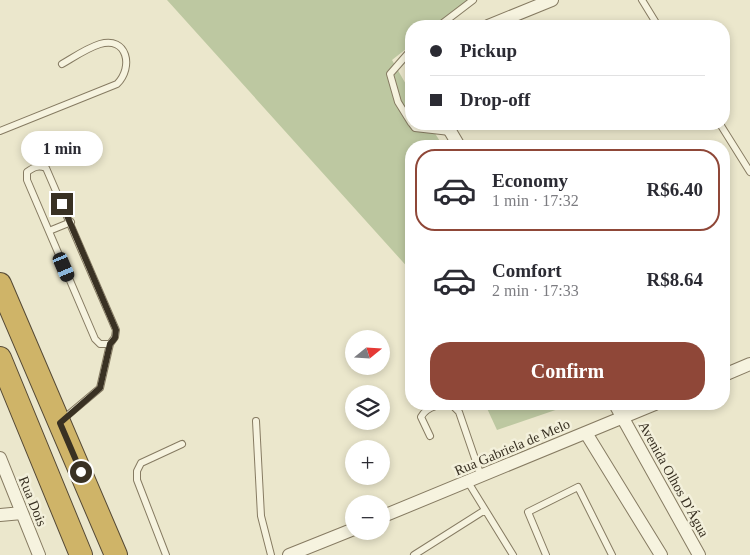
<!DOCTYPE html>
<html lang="en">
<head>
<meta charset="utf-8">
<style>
	body { margin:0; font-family:Georgia,serif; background:#f7f7f7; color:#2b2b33; height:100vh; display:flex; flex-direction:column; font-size:19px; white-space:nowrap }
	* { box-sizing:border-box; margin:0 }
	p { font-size:16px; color:#7c7c81 }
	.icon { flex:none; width:28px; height:28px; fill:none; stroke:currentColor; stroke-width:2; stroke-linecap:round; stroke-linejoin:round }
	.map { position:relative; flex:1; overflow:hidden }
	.sheet { position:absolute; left:405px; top:140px; width:325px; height:270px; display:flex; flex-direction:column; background:#fff; border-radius:20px; box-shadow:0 2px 8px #0003 }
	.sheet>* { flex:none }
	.hud { position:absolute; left:405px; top:20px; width:325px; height:110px; border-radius:20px; box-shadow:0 2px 8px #0003; display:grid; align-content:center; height:110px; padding:0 25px; background:#fff }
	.needle { width:32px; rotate:72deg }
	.controls { position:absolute; left:345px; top:330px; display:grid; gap:10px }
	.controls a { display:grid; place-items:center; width:45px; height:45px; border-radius:50%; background:#fff; box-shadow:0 2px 8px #0003; font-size:25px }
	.end { position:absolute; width:22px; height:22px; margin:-11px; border:6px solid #393123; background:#fff; box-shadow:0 0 0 2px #fff }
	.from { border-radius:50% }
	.bubble { position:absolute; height:35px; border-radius:18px; background:#fff; box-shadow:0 2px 8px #0003; font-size:16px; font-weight:700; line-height:35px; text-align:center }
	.car { position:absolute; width:15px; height:30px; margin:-15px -8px; border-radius:6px; box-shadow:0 0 4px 1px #0007; background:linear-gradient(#222 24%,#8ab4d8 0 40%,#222 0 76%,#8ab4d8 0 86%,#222 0) }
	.hud b { display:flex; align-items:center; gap:18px; height:48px; font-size:19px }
	.hud b+b { border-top:1px solid #e1e1e2 }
	.hud i { width:12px; height:12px; background:#2b2b33 }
	ul { padding:9px 0 0; list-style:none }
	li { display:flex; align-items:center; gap:15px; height:82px; margin:0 10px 8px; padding:0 15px; border:2px solid transparent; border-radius:20px }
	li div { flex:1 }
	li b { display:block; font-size:19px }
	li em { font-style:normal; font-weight:700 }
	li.selected { border-color:#8f4738 }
	li>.icon { width:45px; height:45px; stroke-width:1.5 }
	.button { display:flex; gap:10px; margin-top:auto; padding:10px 25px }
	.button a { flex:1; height:58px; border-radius:20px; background:#8f4738; color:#fff; font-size:20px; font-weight:700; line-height:58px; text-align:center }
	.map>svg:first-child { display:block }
	.green { fill:#bdc8a1 }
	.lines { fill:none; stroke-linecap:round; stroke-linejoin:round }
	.service-casing { stroke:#867b62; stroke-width:8 }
	.minor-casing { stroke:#867b62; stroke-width:14 }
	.motorway-casing { stroke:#554935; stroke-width:24 }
	.service { stroke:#f6f3df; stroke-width:6 }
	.minor { stroke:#f6f3df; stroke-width:12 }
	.motorway { stroke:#cfb468; stroke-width:22 }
	.route { stroke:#393123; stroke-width:6 }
	.labels { text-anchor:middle; stroke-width:5; stroke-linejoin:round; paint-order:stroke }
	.street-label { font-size:14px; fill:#393123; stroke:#f3f0db }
</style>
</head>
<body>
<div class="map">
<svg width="750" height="555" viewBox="0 0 750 555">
	<rect width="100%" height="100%" fill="#ebe7cc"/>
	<path class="green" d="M167 0H470L436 26H411V45L392 60 411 93V124H429L443 146H411V271Z
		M485 404H573L497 430Z"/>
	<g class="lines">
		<defs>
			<path id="service" d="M642 0 658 26
				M439 26 473 0
				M411 50 390 74 398 102 411 123
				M412 124 415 128 450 132
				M720 124 750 172
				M0 131 117 84C134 67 127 36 100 44 87 48 74 57 62 64
				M49 231 71 222
				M62 420 100 388 110 344H100L95 339 27 180V172C34 167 38 165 46 168L116 330 115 337 110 344
				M256 421 261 516 271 555
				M430 436 421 417C427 406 442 403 453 406L459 412 481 476
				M468 482 513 555
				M166 555 137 480V471L141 463 182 444
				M414 555 485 510
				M546 555 528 512 578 487 612 555"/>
			<path id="minor" d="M488 26 552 0
				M446 124 459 146
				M724 375 750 364
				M615 404 699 555
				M586 433 661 555
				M0 458 39 555
				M0 515 22 513
				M381 517 655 404
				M289 555 354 529"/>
			<path id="motorway" d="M0 284 116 555
				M0 358 81 555"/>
		</defs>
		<use href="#service" class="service-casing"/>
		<use href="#minor" class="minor-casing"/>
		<use href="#motorway" class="motorway-casing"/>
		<use href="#service" class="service"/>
		<use href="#minor" class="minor"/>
		<use href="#motorway" class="motorway"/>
	</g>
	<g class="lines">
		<path class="route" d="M62 204 116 330 115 338 110 344 100 388 60 423 81 472"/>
	</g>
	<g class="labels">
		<g class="street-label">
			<text transform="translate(512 447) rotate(-23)" y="5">Rua Gabriela de Melo</text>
			<text transform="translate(674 479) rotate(61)" y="5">Avenida Olhos D'Água</text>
			<text transform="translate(33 501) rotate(68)" y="5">Rua Dois</text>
		</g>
	</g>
</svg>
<div class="controls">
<a><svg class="needle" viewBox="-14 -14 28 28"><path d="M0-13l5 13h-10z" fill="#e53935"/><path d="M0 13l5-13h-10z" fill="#7c7c81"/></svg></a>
<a><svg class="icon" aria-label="layers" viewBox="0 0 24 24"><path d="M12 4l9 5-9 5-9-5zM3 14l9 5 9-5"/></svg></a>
<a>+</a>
<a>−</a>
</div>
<i class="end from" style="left:81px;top:472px"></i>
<i class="end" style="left:62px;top:204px"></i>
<div class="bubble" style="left:21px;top:131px;width:82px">1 min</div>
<i class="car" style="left:64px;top:267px;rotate:157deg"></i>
<div class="hud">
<b><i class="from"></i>Pickup</b>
<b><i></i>Drop-off</b>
</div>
<section class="sheet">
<ul>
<li class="selected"><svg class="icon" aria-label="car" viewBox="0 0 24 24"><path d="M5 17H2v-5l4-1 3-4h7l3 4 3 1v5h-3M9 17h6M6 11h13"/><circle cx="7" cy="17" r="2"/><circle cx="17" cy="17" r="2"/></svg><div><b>Economy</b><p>1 min · 17:32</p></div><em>R$6.40</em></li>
<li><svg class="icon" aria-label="car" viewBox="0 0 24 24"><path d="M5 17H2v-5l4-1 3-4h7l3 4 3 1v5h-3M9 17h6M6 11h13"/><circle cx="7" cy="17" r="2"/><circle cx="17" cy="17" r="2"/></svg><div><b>Comfort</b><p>2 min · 17:33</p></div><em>R$8.64</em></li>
</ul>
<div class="button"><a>Confirm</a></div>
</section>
</div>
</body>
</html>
